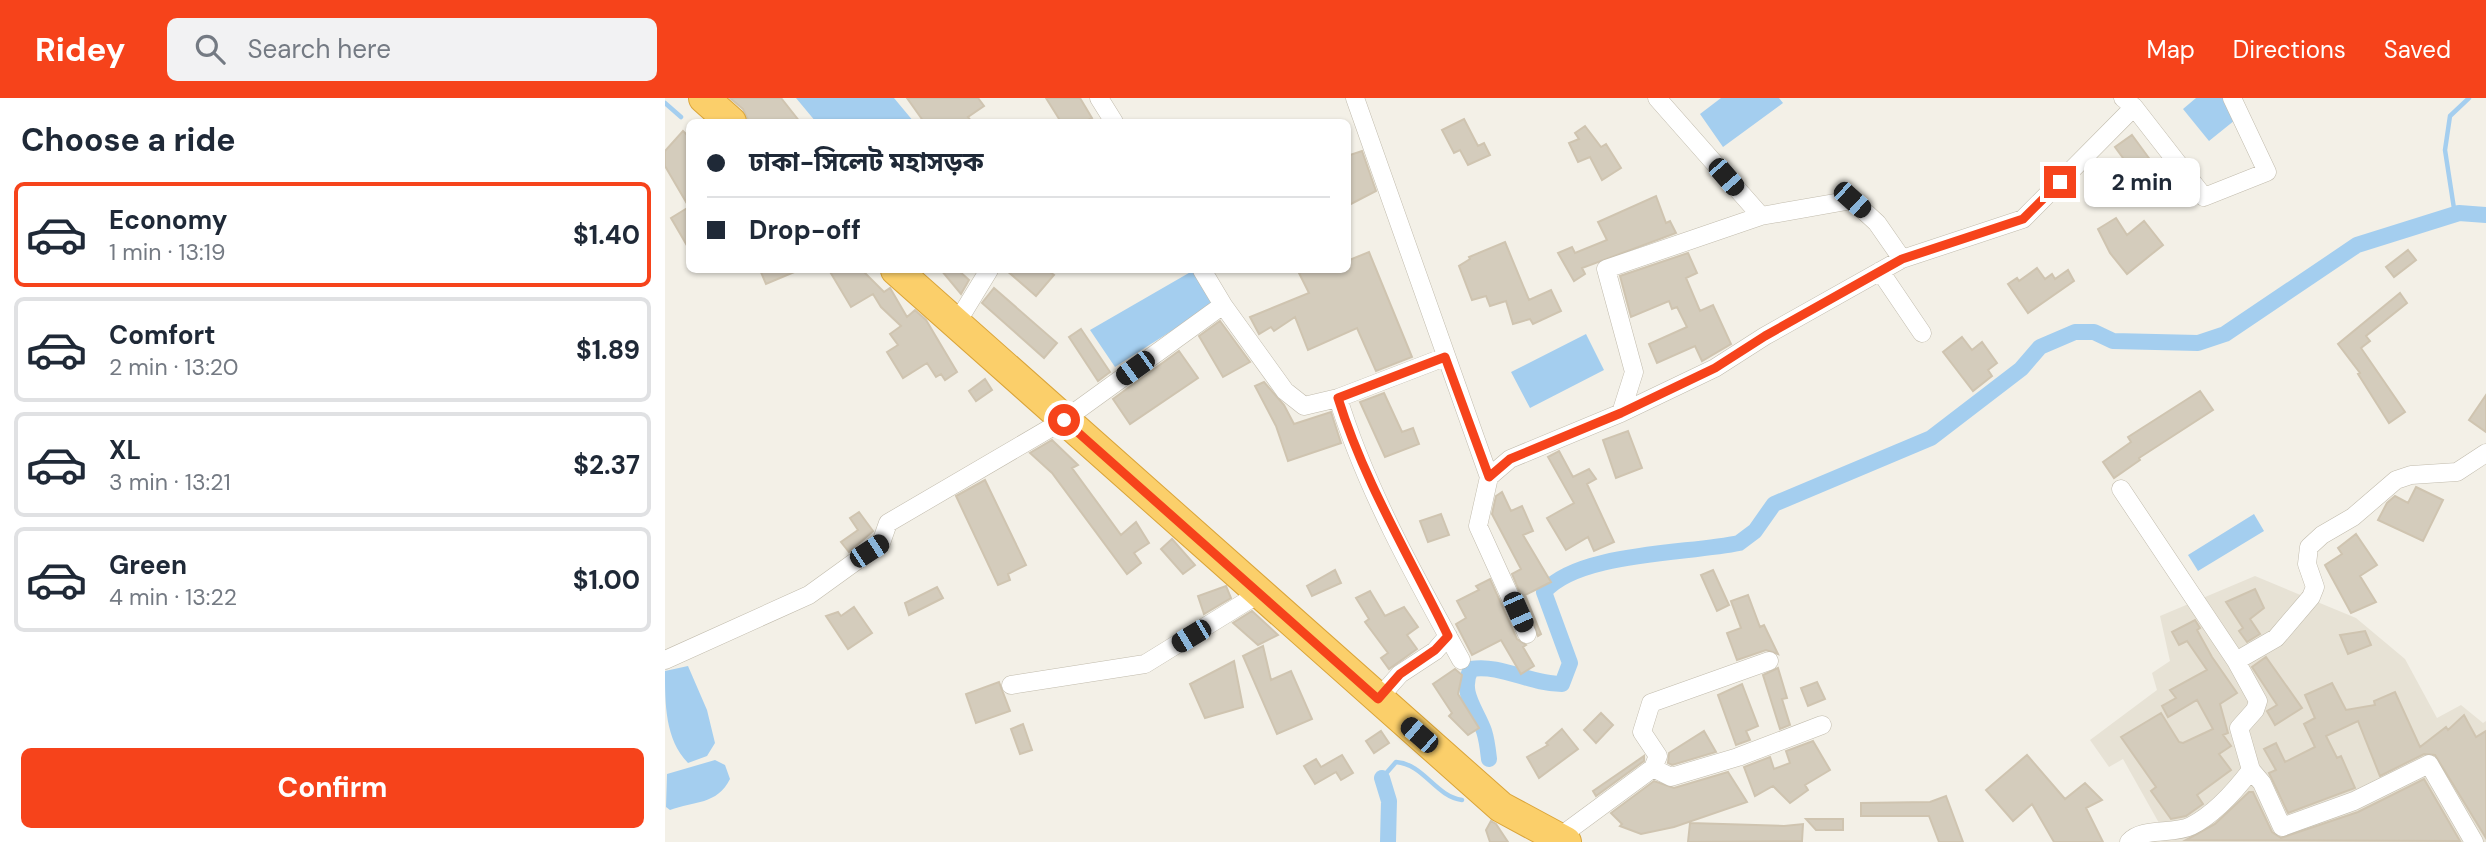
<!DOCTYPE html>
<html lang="en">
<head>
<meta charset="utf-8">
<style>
	body { margin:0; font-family:"DM Sans","Noto Sans Bengali",sans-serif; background:#f2f2f3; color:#1f2937; height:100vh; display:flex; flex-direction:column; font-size:26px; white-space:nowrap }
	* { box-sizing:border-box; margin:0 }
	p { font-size:23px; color:#747a83 }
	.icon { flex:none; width:38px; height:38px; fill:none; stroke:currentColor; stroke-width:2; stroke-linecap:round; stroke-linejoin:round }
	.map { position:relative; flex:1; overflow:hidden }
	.drawer { display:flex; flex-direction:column; background:#fff; width:665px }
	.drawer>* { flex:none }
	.hud { position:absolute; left:21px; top:21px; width:665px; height:154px; border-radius:10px; box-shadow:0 2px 5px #0004; display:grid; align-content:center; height:154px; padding:0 21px; background:#fff }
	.end { position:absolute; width:32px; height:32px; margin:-16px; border:9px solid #f6431b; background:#fff; box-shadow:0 0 0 4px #fff }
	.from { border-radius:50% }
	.bubble { position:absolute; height:49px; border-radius:10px; background:#fff; box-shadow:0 2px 5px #0004; font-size:23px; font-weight:700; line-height:49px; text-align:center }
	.car { position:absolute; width:21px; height:42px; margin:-21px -10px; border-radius:9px; box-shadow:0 0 5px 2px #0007; background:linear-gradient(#222 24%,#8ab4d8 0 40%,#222 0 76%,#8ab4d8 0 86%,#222 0) }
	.hud b { display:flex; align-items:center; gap:24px; height:66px; font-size:26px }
	.hud b+b { border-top:2px solid #e0e1e3 }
	.hud i { width:18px; height:18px; background:#1f2937 }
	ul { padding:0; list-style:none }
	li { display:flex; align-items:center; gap:21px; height:105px; margin:0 14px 10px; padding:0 7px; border:4px solid #e0e1e3; border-radius:10px }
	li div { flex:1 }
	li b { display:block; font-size:26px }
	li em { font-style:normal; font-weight:700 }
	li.active { border-color:#f6431b }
	li>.icon { width:63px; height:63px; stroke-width:1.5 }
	h2 { padding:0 21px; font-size:32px; line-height:84px }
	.action { display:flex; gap:14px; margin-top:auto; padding:14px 21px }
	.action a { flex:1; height:80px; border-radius:10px; background:#f6431b; color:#fff; font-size:28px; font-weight:700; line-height:80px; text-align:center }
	header { display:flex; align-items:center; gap:42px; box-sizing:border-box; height:98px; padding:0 35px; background:#f6431b; color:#fff }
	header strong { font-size:33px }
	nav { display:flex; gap:38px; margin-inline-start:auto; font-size:24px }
	.search { width:490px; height:63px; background:#f2f2f3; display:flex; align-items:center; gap:18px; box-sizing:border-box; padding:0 24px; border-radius:10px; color:#747a83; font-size:26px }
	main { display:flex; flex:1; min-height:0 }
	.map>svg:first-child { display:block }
	.residential { fill:#e7e2d5 }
	.water { fill:#a4ceef }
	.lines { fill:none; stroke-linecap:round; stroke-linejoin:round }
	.stream { stroke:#a4ceef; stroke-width:4.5 }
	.canal { stroke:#a4ceef; stroke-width:16 }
	.building { fill:#d4ccbc; stroke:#cfc4b0; stroke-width:2 }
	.street-casing { stroke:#c1bbac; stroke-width:19 }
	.highway-casing { stroke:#daa439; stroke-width:32 }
	.street { stroke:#fff; stroke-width:18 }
	.highway { stroke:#fbcf6a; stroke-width:30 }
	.route { stroke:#f6431b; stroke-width:9 }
</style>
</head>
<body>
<header>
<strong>Ridey</strong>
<div class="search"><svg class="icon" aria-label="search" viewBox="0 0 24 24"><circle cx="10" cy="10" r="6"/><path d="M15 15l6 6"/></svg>Search here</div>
<nav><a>Map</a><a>Directions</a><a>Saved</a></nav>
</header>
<main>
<section class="drawer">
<h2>Choose a ride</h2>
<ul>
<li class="active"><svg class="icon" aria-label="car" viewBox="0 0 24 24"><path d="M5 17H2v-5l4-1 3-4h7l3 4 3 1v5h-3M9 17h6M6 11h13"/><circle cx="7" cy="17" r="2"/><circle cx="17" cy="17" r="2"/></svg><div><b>Economy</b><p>1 min · 13:19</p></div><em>$1.40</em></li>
<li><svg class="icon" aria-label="car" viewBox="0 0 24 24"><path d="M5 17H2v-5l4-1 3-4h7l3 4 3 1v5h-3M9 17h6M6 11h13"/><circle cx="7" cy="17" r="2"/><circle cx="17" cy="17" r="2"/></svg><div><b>Comfort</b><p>2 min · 13:20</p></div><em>$1.89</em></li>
<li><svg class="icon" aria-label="car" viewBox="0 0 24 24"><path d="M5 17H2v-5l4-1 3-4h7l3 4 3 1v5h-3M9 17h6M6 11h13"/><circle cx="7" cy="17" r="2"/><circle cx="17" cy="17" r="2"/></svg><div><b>XL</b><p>3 min · 13:21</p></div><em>$2.37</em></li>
<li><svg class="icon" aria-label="car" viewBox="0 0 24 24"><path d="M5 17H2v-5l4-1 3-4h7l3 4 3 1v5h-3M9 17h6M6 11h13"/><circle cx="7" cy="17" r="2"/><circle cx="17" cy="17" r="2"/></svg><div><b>Green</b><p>4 min · 13:22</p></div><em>$1.00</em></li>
</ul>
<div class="action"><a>Confirm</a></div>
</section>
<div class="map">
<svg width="1821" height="744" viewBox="0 0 1821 744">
	<rect width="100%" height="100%" fill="#f3f0e7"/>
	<path class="residential" d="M1590 478 1691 520 1740 561 1772 620 1796 607 1818 625 1821 623V744H1459L1494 725 1458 661 1444 669 1425 642 1492 592 1487 575 1505 563 1495 518Z"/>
	<path class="water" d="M131 0H229L249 24H151Z
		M1056 0H1114L1118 5 1058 49 1035 16Z
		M1531 0H1560L1575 18 1544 43 1518 11Z
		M529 172 550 205 450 269 425 232Z
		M921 236 939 272 865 310 846 274Z
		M1589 416 1599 433 1533 473 1523 457Z
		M23 568 42 612 50 645 42 658 23 665C0 641 0 606 0 573Z
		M50 662 60 667 65 681C52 707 29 703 5 712L1 709 2 676Z"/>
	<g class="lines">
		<path class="stream" d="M0 5 16 19
			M1790 117 1780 52 1785 18 1804 0
			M717 680 731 664C759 666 770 698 797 702"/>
		<path class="canal" d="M824 661C823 652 822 642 819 633 811 611 794 594 806 571 836 566 865 586 897 586L905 565 879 494C913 454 1022 456 1074 445L1090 433 1109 406 1266 340 1356 271 1375 249 1410 234H1429L1448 243 1533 245 1560 236 1692 147 1794 115 1821 117
			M717 680 724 703 723 744"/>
	</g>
	<path class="building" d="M65 0H116L135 24H84L78 11Z
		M242 0H313L319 8 303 19 307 24H259Z
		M381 0H415L427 20 419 24H396Z
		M799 21 813 48 819 45 825 57 803 67 795 52 789 55 777 32Z
		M920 28 936 49 941 46 956 70 937 82 925 59 913 64 904 45 914 41 910 35Z
		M18 33 24 39V109L0 68V53Z
		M1467 37 1486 63 1469 75 1450 49Z
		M697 53 711 93 682 108V58Z
		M991 98 1001 125 1005 123 1011 135 917 170 920 176 909 183 893 155 907 149 910 155 942 142 933 124Z
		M24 109V151L6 120Z
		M1451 120 1462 137 1479 123 1498 147 1462 176 1445 155 1433 131Z
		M840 144 864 202 886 192 896 213 868 226 865 221 848 226 841 203 825 208 821 198 807 202 794 168 805 161 804 159Z
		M1743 152 1751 162 1729 179 1721 169Z
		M704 154 747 259 711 273 692 230 643 252 630 219 609 233 606 229 594 236 585 219 644 195 634 175 642 172H682V163Z
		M1023 155 1032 175 1021 180 1035 213 1048 207 1066 246 1037 263 1030 248 992 265 984 246 1022 229 1012 209 1007 211 1004 203 966 219 955 178Z
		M1372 170 1380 181 1387 176 1390 181 1403 172 1409 183 1363 215 1343 186 1352 180 1354 183Z
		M95 172H134L101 186Z
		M164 172H197L219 194 225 190 242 219 250 212 261 222 292 274 280 282 276 276 271 279 262 265 238 280 222 254 233 247 225 236 236 228 216 209 208 196 186 209Z
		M276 172H293L304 182 296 196Z
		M341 172H382L389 177 371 198Z
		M329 190 392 245 379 260 317 205Z
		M1735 195 1742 205 1701 238 1705 243 1696 250 1740 314 1724 325 1693 276 1695 275 1673 246Z
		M555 223 585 264 558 279 534 238Z
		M416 231 445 274 433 283 404 239Z
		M1297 239 1307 252 1317 244 1332 265 1323 272 1327 278 1308 293 1278 254Z
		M514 253 533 280 465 326 448 301Z
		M320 281 327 292 311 303 304 293Z
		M599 284 619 307 629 326 666 314 676 345 623 363 611 328 590 288Z
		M1535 293 1548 312 1474 360 1475 362 1449 380 1438 364 1466 344 1463 339Z
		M719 295 737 334 748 330 754 346 720 359 695 304Z
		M1821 297V334L1804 322Z
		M963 333 977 370 951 380 938 342Z
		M387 342 413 367 407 370 456 437 471 424 484 445 469 455 476 465 462 476 387 375 365 355Z
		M894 353 908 379 924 371 931 381 922 386 949 444 929 453 923 439 901 452 882 420 909 405 883 359Z
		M320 382 361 467 343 476 345 482 333 487 291 398Z
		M1751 389 1778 402 1758 443 1713 422 1722 405 1730 398 1743 405Z
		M837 394 846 413 857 408 868 433 858 437 886 484 860 497 876 536 873 538 847 476 856 471 827 416 831 398Z
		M194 414 208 433 184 454 176 444 193 432 185 420Z
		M776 416 784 437 763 444 755 423Z
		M1691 436 1712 467 1695 478 1711 504 1686 515 1660 467 1677 456 1673 450Z
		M507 441 530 467 518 476 496 451Z
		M670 472 676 485 647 498 642 488Z
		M1048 472 1064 507 1052 513 1036 477Z
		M825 481 852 541 861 547 858 549 869 568 856 576 836 542 807 557 791 526 801 520 792 503 814 492 811 488Z
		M561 488 566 500 539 516 533 498Z
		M272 489 278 500 244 517 240 505Z
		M1590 491 1599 510 1585 521 1595 536 1582 544 1574 533 1578 530 1561 504Z
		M705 493 720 518 739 509 753 529 742 537 752 551 724 571 716 560 723 555 700 524 704 521 691 500Z
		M1083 497 1095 529 1099 527 1113 556 1101 552 1072 562 1062 535 1076 530 1066 503Z
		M189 509 207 535 183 551 161 518 173 514 176 518Z
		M587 513 613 537 593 547 568 525Z
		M1530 522 1535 530 1532 532 1547 559 1572 595 1555 606 1563 635 1558 637 1566 648 1554 656 1566 672 1532 697 1538 706 1521 718 1506 721 1486 693 1491 689 1456 639 1496 615 1514 644 1518 645 1548 631 1532 602 1503 619 1497 608 1511 600 1505 592 1542 572 1522 543 1514 547 1507 534Z
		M1700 533 1706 547 1683 556 1675 537Z
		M598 548 606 582 626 573 647 621 612 636 578 558Z
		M1601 559 1637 610 1610 627 1602 613 1612 607 1587 569Z
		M569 563 578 609 540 620 525 586Z
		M1113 570 1122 600 1117 601 1125 627 1115 631 1098 577Z
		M790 571 797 577 793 596 814 630 803 637 784 618 787 615 768 586Z
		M334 584 345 613 311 625 301 596Z
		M1152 584 1160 601 1143 608 1136 590Z
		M1667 585 1681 612 1710 607 1709 603 1730 594 1755 649 1781 629 1783 632 1799 617 1811 639 1821 633V740L1770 657 1759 656 1715 678 1693 623 1661 638 1672 660 1676 658 1690 690 1623 715 1604 675 1611 672 1599 651 1611 645 1620 664 1650 649 1639 626 1650 620 1640 597Z
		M1077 586 1093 628 1081 633 1085 642 1071 647 1053 597Z
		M936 615 948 627 931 645 919 632Z
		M358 626 367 652 355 656 346 631Z
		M897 631 913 651 874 680 862 659 883 647 881 645Z
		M716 633 724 645 709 655 701 643Z
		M1039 633 1051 654 1007 667 1003 665 1004 655Z
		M1148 643 1165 672 1140 687 1143 692 1125 705 1108 688 1090 698 1079 669 1105 659 1109 671 1125 665 1121 653Z
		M677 657 688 675 676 682 671 674 650 686 639 668 651 661 656 669Z
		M1362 657 1400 701 1420 685 1437 702 1421 710 1438 744H1389L1367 706 1348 723 1321 692Z
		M979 658V663L931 698 928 693Z
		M1063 674 1082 704 1009 729 976 736 955 728 957 726 946 715 989 683 1009 690Z
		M1759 681 1795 743 1521 742 1550 726 1584 694H1588L1607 734 1616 740 1693 714Z
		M1281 698 1298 744H1274L1264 718H1196V705L1265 704Z
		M1141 721H1178V732H1151Z
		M826 723 831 726 843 744H825L821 732Z
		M1025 725 1119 728 1138 726 1137 743 1023 744Z"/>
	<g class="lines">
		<defs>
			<path id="street" d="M434 0 449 24
				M690 0 824 379
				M992 0 1096 118
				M1469 9 1539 99 1602 74 1567 0
				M1215 173 1257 235
				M558 207 620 293 639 308 673 300 780 259
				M291 226 324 172
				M673 300C701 391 750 479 796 562
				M956 315 969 274 941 171 1096 118 1187 102 1212 125 1237 161
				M1456 391 1571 563
				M862 536 813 428 824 379 845 361 956 315 1050 270 1100 238 1237 161 1358 121 1469 9 1458 0
				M0 562 144 497 216 445 223 425 399 322 558 207 537 172
				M346 587 480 566 595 495
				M713 601 735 576 770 553 783 538
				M988 670 993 658 977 634 986 605 1104 563
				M1586 672 1597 685 1617 729 1689 703 1764 666 1809 744
				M893 740 988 670 1006 679 1073 659 1157 627
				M1464 744C1477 729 1508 737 1526 728 1550 716 1570 693 1586 672L1574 630 1590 612 1593 603 1571 563 1611 540 1646 499 1650 489 1642 466 1644 449 1657 437 1688 419 1731 382 1746 377 1792 374 1821 355"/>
			<path id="highway" d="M39 0 66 24
				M231 172 836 709 901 744"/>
		</defs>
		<use href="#street" class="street-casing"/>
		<use href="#highway" class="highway-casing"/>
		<use href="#street" class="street"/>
		<use href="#highway" class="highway"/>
	</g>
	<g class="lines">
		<path class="route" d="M399 322 713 601 735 576 770 552 783 538C745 459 699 384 673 300L780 259 824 379 845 361 956 315 1050 270 1100 238 1237 161 1358 121 1395 84"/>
	</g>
</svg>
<i class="end from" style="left:399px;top:322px"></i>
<i class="end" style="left:1395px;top:84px"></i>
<div class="bubble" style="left:1419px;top:60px;width:116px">2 min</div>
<i class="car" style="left:1061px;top:79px;rotate:139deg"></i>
<i class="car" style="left:1187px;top:102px;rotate:132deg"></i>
<i class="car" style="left:470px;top:270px;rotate:234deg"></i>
<i class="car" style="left:204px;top:453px;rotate:57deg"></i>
<i class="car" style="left:853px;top:514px;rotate:156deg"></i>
<i class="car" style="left:526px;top:538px;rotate:239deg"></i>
<i class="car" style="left:754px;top:637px;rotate:311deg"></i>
<div class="hud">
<b><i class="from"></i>ঢাকা-সিলেট মহাসড়ক</b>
<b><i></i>Drop-off</b>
</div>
</div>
</main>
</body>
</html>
